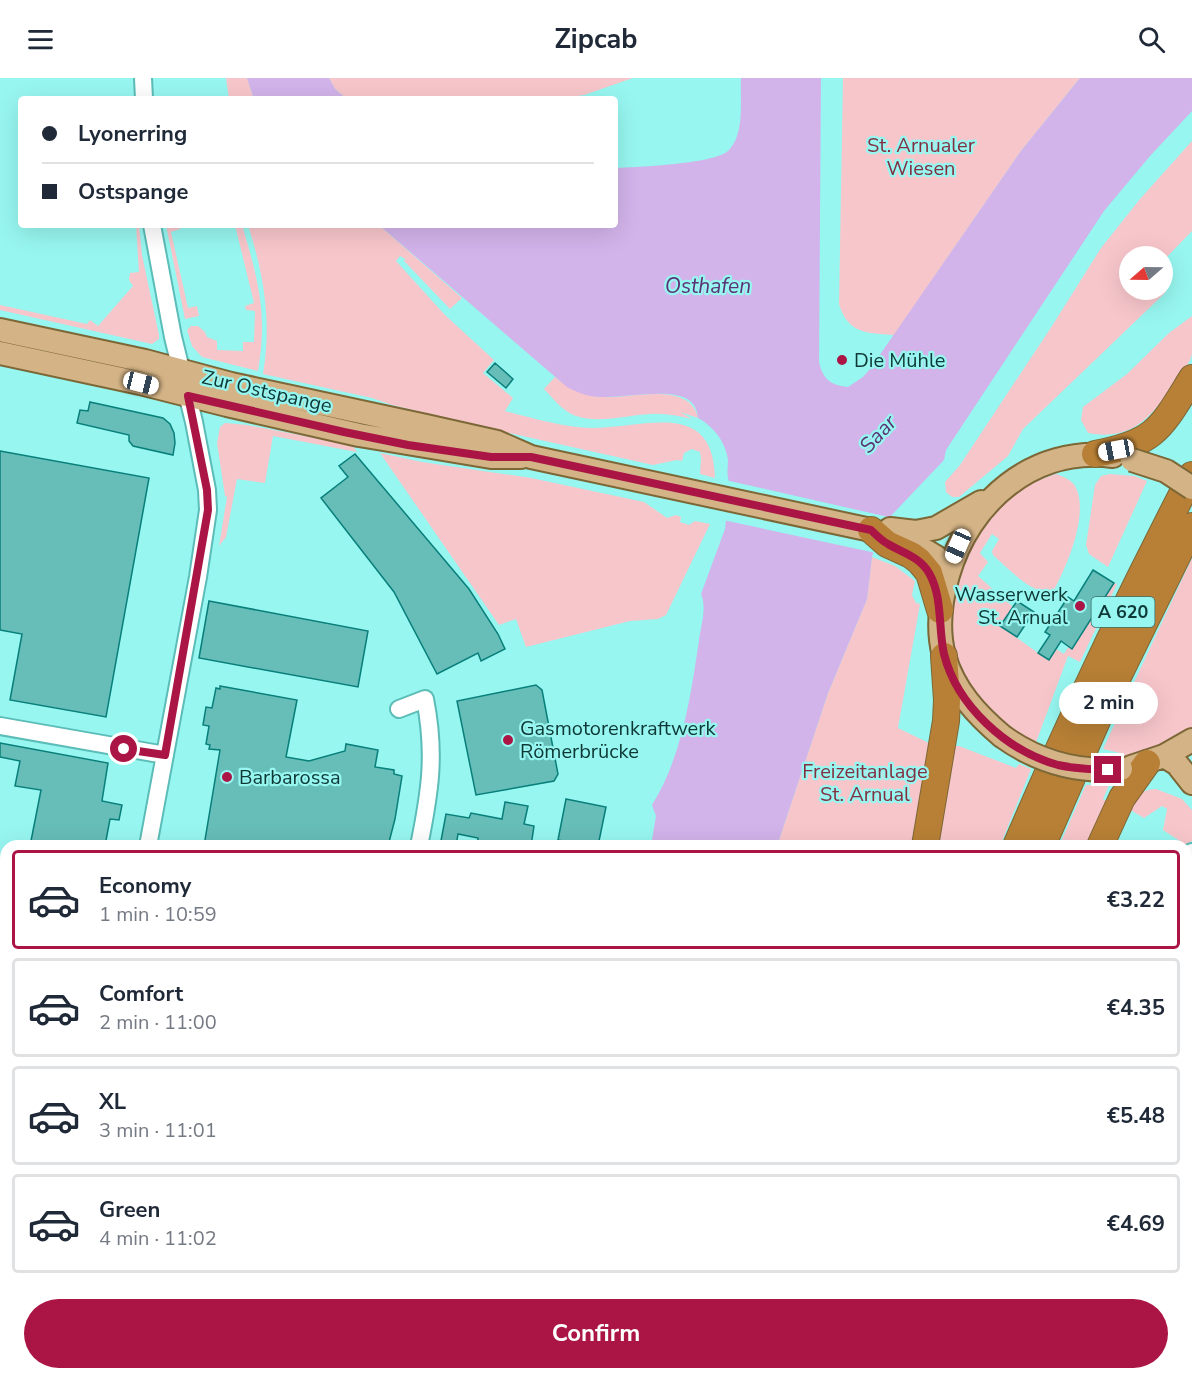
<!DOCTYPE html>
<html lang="en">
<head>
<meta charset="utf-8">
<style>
	body { margin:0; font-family:"Nunito Sans",sans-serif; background:#f2f2f3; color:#1f2937; height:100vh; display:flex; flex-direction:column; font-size:22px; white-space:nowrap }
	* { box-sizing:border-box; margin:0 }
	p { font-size:20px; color:#747a83 }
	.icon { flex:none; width:33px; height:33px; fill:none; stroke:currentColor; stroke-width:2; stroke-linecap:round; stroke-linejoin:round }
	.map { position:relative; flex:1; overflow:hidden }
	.details { position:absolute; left:0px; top:762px; width:1192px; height:540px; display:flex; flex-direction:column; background:#fff; border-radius:18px 18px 0 0; box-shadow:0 6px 24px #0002 }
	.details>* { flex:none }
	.banner { position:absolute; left:18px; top:18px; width:600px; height:132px; border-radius:6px; box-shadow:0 6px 24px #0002; display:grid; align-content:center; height:132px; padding:0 24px; background:#fff }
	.needle { width:39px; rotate:250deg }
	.buttons { position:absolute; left:1119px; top:168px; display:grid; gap:12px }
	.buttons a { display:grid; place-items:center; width:54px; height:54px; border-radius:50%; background:#fff; box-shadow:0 6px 24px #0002; font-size:30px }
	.end { position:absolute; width:27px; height:27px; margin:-14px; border:8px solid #aa1545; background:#fff; box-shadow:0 0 0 3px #fff }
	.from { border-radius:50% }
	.bubble { position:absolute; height:42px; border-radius:21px; background:#fff; box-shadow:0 6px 24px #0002; font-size:20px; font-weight:700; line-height:42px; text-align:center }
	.car { position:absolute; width:18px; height:36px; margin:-18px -9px; border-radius:8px; box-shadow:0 0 4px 2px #0007; background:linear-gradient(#fff 24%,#345 0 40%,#fff 0 76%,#345 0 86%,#fff 0) }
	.banner b { display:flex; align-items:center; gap:21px; height:57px; font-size:22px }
	.banner b+b { border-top:2px solid #e0e1e3 }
	.banner i { width:15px; height:15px; background:#1f2937 }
	ul { padding:10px 0 0; list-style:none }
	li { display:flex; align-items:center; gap:18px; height:99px; margin:0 12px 9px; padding:0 12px; border:3px solid #e0e1e3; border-radius:6px }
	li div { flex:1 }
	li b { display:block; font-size:22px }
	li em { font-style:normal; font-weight:700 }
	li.selected { border-color:#aa1545 }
	li>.icon { width:54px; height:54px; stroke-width:1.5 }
	.button { display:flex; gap:12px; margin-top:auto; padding:12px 24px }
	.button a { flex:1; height:69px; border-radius:36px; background:#aa1545; color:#fff; font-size:24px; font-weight:700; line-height:69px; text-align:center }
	header { display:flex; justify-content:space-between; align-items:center; height:78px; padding:0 24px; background:#fff; font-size:27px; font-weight:700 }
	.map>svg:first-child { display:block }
	.green { fill:#f7c6cb }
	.water { fill:#d2b3ea }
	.pier { fill:#97f6f0 }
	.building { fill:#67bdb8; stroke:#087f7a; stroke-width:1.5 }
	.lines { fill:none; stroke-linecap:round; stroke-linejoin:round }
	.minor-casing { stroke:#5cbcb7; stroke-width:20 }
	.major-casing { stroke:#7c6736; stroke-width:26 }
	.highway-casing { stroke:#7c6736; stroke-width:28 }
	.minor { stroke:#fff; stroke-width:16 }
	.major { stroke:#d4b386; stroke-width:22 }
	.highway { stroke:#b88036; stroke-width:26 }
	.major-bridge-casing { stroke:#7c6736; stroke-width:26; stroke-linecap:butt }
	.major-bridge { stroke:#d4b386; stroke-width:22 }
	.route { stroke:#aa1545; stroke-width:8 }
	.poi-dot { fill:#aa1545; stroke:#97f6f0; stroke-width:2 }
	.labels { text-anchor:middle; stroke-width:4.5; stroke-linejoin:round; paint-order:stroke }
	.shield { fill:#97f6f0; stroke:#37716e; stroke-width:1.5 }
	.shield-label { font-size:18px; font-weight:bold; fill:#0e3836 }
	.park-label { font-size:20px; fill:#823041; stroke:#97f6f0 }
	.poi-label { font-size:20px; fill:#0e3836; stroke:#97f6f0; text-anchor:start }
	.street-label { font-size:20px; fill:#0e3836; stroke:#97f6f0 }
	.water-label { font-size:21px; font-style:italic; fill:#5b3375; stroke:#97f6f0 }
</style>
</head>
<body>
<header><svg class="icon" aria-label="menu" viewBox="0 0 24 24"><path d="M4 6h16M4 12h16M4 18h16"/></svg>Zipcab<svg class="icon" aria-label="search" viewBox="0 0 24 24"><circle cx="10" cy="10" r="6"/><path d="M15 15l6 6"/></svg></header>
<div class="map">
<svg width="1192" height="1302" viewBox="0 0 1192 1302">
	<rect width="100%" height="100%" fill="#97f6f0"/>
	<path class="green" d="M226 0H247L254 21H229Z
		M329 0H633L584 17 558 21H347L335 11Z
		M843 0H1080L1021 73 894 257C867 255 848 256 839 226Z
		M1192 63V153L1163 183 1162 178H1130V212L1163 210 1166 214 1023 351 1008 378 959 419H952L946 414 945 404 960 387 1052 248 1101 170 1140 121Z
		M136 147H139L142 177 159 257V261L152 266 0 232V227L87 246 90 242 98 248 133 208 129 202 130 195 139 194Z
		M166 147H179L180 151 171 154 188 230 197 228 199 238 185 241Z
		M235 147H242C258 201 268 236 258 293L202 279 192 268 187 252 191 248H198L205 254 207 259 217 263V272L243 273V264H254L255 233 246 232 245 228 254 225Z
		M248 147H379L462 220 450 231 404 183 405 181 400 178 396 183 445 237 494 282 483 295 513 320 505 333C532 340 562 349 590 350 643 351 713 319 715 400L700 396 701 381 700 374 692 371 684 375 682 383 677 382 653 387 473 347 392 327 372 320 263 296C272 243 264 198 248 147Z
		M1192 238C1192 251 1192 264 1192 276 1191 284 1182 294 1178 300 1154 335 1135 364 1088 355L1081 342 1083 329 1127 296 1169 255Z
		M555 299C567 309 585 318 602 319 631 321 690 302 698 340L680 334 692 341C678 338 665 335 650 336 627 337 599 346 576 338 563 334 553 320 544 311Z
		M225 345 247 347 352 367 357 374 273 358 265 405 237 401 226 459 219 468 227 419 225 418 217 365 220 349Z
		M380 375 422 384 531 400 644 424 667 440 676 437 681 439 680 444 689 447 695 443 710 446 666 537 658 541 630 543 526 569 516 541 499 547Z
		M1056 396C1064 399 1070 401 1075 408 1090 434 1067 488 1054 512 1037 522 1006 488 993 477L992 473 999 461 992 456 980 475 988 484 978 498 1013 529 1000 548 1048 582 1056 571 1064 576 1069 568 1072 570 1114 505 1117 506 1080 584 1068 578 1035 667C1010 651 990 638 973 613 921 536 969 421 1056 396Z
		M1110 396 1134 398 1147 403 1108 489 1089 476 1086 467 1095 407 1101 398Z
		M872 479 895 488 915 503 912 517 916 525 920 526 898 650 935 668 917 768H777L828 615 867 521Z
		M1192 480V650C1171 666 1146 675 1121 682L1124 676 1103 671Z
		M951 668H959L1016 690 1019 686 1031 691 1000 768H940L937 750Z
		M1086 707H1109L1103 721 1110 725 1090 768H1059Z
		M1156 711 1182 721 1192 732V763L1186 767 1163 752 1167 731 1162 728 1144 740 1127 730C1136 717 1141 712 1156 711Z
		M1187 1292 1192 1294V1302H1037L1039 1296H1186Z
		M447 1296H546L545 1302H442Z
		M653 1296H808L806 1302H652Z"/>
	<path class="water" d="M247 0H329L335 11 347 21H254Z
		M741 0H821L819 284C823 301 830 307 848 309L863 299 870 291 1021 73 1080 0H1192V33L1150 78 1104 133 946 372 944 382 887 442 877 461 872 479 867 521 828 615 777 768H651L656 738 652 727C682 679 691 617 699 562 701 548 707 529 701 516L725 451 730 406C726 398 728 390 728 382 726 364 713 348 698 340 697 333 696 328 690 323 673 309 625 320 602 319 589 319 578 315 567 309L379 147H615V90C636 89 717 86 729 72 745 55 740 22 741 0Z
		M546 1296H653L652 1302H545Z"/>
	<path class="pier" d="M725 402 893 440 880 462 876 475 723 442 726 422 727 406Z"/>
	<path class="building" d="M495 285 513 301 506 310 487 294Z
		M90 324 163 340 170 346 174 355 175 365 173 377 133 368 129 363V357L77 345 80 332 88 333Z
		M0 373 149 400 106 639 10 622 22 556 0 552Z
		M355 376 469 511 498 556 505 571 481 583 478 575 437 596 394 514 321 420 348 399 339 388Z
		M1093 492 1114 505 1072 571 1061 563 1049 582 1038 575 1050 557 1045 554 1068 519 1074 523Z
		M209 523 368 553 358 609 199 580Z
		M1017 523 1034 534 1017 559 1000 548Z
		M536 607 542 612 558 696 554 703 476 717 457 623Z
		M220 608 297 622 286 679 309 683 345 673 346 666 378 672 375 689 394 692V696L402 698 395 741 388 768H204L220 672 209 671 210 667 206 666 209 648 203 647 206 629 212 630 216 610 220 611Z
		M0 665 108 685 102 723 122 727 119 742 110 741 105 768H30L41 712 15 708 20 683 0 679Z
		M566 721 606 729 598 768H587L558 762Z
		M505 724 528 728 524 746 534 748 531 768H477L478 760 458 756 456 768H440L446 736 469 740 471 735 502 741Z"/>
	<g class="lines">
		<defs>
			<path id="minor" d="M143 0 144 21
				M399 631 425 621C436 676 430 714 419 768
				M0 648 165 677
				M148 768 198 499 208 432 207 412 194 344 173 259 152 147
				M1186 777 1192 774
				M1186 879 1192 881
				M0 1084 6 1085
				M1186 1121 1192 1107
				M1186 1274 1192 1276
				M181 1302 183 1296
				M295 1302 297 1296
				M1017 1302 1019 1296"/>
			<path id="major" d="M0 252 145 283 231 306 426 348 497 364 531 379 871 452 926 473 936 479 948 496
				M0 275 140 305 227 327 359 357 491 379H521
				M890 451 916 454 936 450 981 424
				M1002 658C976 636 954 612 944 578 937 551 940 524 948 497 969 424 1033 368 1113 378
				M1164 678 1177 686 1192 705
				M1131 689 1164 678 1192 662"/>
			<path id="highway" d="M1095 376C1156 365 1161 350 1192 300
				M871 452 887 466 911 477 919 483 929 495 940 532
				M925 768 946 643 947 622 944 578
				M1016 768C1070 642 1129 518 1192 397
				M1042 768 1103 629 1192 448
				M1100 768 1122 720 1147 685
				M826 1302 828 1296
				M862 1302 864 1296"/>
		</defs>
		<use href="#minor" class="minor-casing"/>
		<use href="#major" class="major-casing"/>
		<use href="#highway" class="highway-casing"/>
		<use href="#minor" class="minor"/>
		<use href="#major" class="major"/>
		<use href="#highway" class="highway"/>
		<defs>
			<path id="major-bridge" d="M1132 382 1166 393 1192 410
				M1002 658C1038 684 1077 695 1121 691"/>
		</defs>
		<use href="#major-bridge" class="major-bridge-casing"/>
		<use href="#major-bridge" class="major-bridge"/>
	</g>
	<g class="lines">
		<path class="route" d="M124 671 165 677 208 432 207 412 188 318 344 354 408 367 491 379H531L871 452C876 457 882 463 888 466 903 475 920 479 929 495 943 519 938 550 944 576 957 628 1007 673 1058 687 1075 691 1091 691 1108 692"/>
	</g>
	<g class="poi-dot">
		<circle cx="842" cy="282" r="6"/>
		<circle cx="1080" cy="528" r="6"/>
		<circle cx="508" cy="662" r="6"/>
		<circle cx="227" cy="699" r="6"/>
	</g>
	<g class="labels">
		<rect class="shield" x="1091.5" y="519" width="63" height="30" rx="4.5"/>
		<g class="shield-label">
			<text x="1123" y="540">A 620</text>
		</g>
		<g class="park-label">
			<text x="921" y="74">St. Arnualer<tspan x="921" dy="23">Wiesen</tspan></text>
			<text x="865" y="700">Freizeitanlage<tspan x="865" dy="23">St. Arnual</tspan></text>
		</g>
		<g class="poi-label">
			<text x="854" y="289">Die Mühle</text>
			<text x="1068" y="523" text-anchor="end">Wasserwerk<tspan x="1068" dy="23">St. Arnual</tspan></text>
			<text x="520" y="657">Gasmotorenkraftwerk<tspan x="520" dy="23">Römerbrücke</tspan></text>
			<text x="239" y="706">Barbarossa</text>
		</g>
		<g class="street-label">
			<text transform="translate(267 313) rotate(13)" y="7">Zur Ostspange</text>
		</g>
		<g class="water-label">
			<text x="708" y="215">Osthafen</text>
			<text transform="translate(878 356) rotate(-47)" y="7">Saar</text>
		</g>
	</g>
</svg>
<div class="buttons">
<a><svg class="needle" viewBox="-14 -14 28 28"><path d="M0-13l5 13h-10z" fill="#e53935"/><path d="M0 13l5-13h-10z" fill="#747a83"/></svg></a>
</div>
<i class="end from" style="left:124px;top:671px"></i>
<i class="end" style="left:1108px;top:692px"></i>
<div class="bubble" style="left:1059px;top:604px;width:99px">2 min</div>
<i class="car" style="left:141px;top:305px;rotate:104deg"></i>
<i class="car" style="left:1116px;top:372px;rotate:259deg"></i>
<i class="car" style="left:958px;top:468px;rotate:204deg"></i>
<div class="banner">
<b><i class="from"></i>Lyonerring</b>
<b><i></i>Ostspange</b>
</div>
<section class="details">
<ul>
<li class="selected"><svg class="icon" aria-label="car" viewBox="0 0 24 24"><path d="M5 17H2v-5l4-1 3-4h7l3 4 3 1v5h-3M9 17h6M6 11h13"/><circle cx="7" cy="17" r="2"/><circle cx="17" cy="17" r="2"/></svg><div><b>Economy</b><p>1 min · 10:59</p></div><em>€3.22</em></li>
<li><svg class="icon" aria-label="car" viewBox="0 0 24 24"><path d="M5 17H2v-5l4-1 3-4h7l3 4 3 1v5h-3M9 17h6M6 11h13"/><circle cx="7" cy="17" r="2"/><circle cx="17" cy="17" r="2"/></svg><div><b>Comfort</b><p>2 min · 11:00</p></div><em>€4.35</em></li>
<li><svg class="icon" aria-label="car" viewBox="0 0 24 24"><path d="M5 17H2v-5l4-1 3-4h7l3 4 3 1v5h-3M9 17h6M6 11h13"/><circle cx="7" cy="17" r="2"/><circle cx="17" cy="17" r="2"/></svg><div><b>XL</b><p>3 min · 11:01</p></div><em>€5.48</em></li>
<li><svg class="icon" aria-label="car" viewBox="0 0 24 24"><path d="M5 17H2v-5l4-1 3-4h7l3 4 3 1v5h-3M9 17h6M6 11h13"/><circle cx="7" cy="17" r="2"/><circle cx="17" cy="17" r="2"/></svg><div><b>Green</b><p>4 min · 11:02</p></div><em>€4.69</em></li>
</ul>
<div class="button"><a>Confirm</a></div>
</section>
</div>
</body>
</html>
